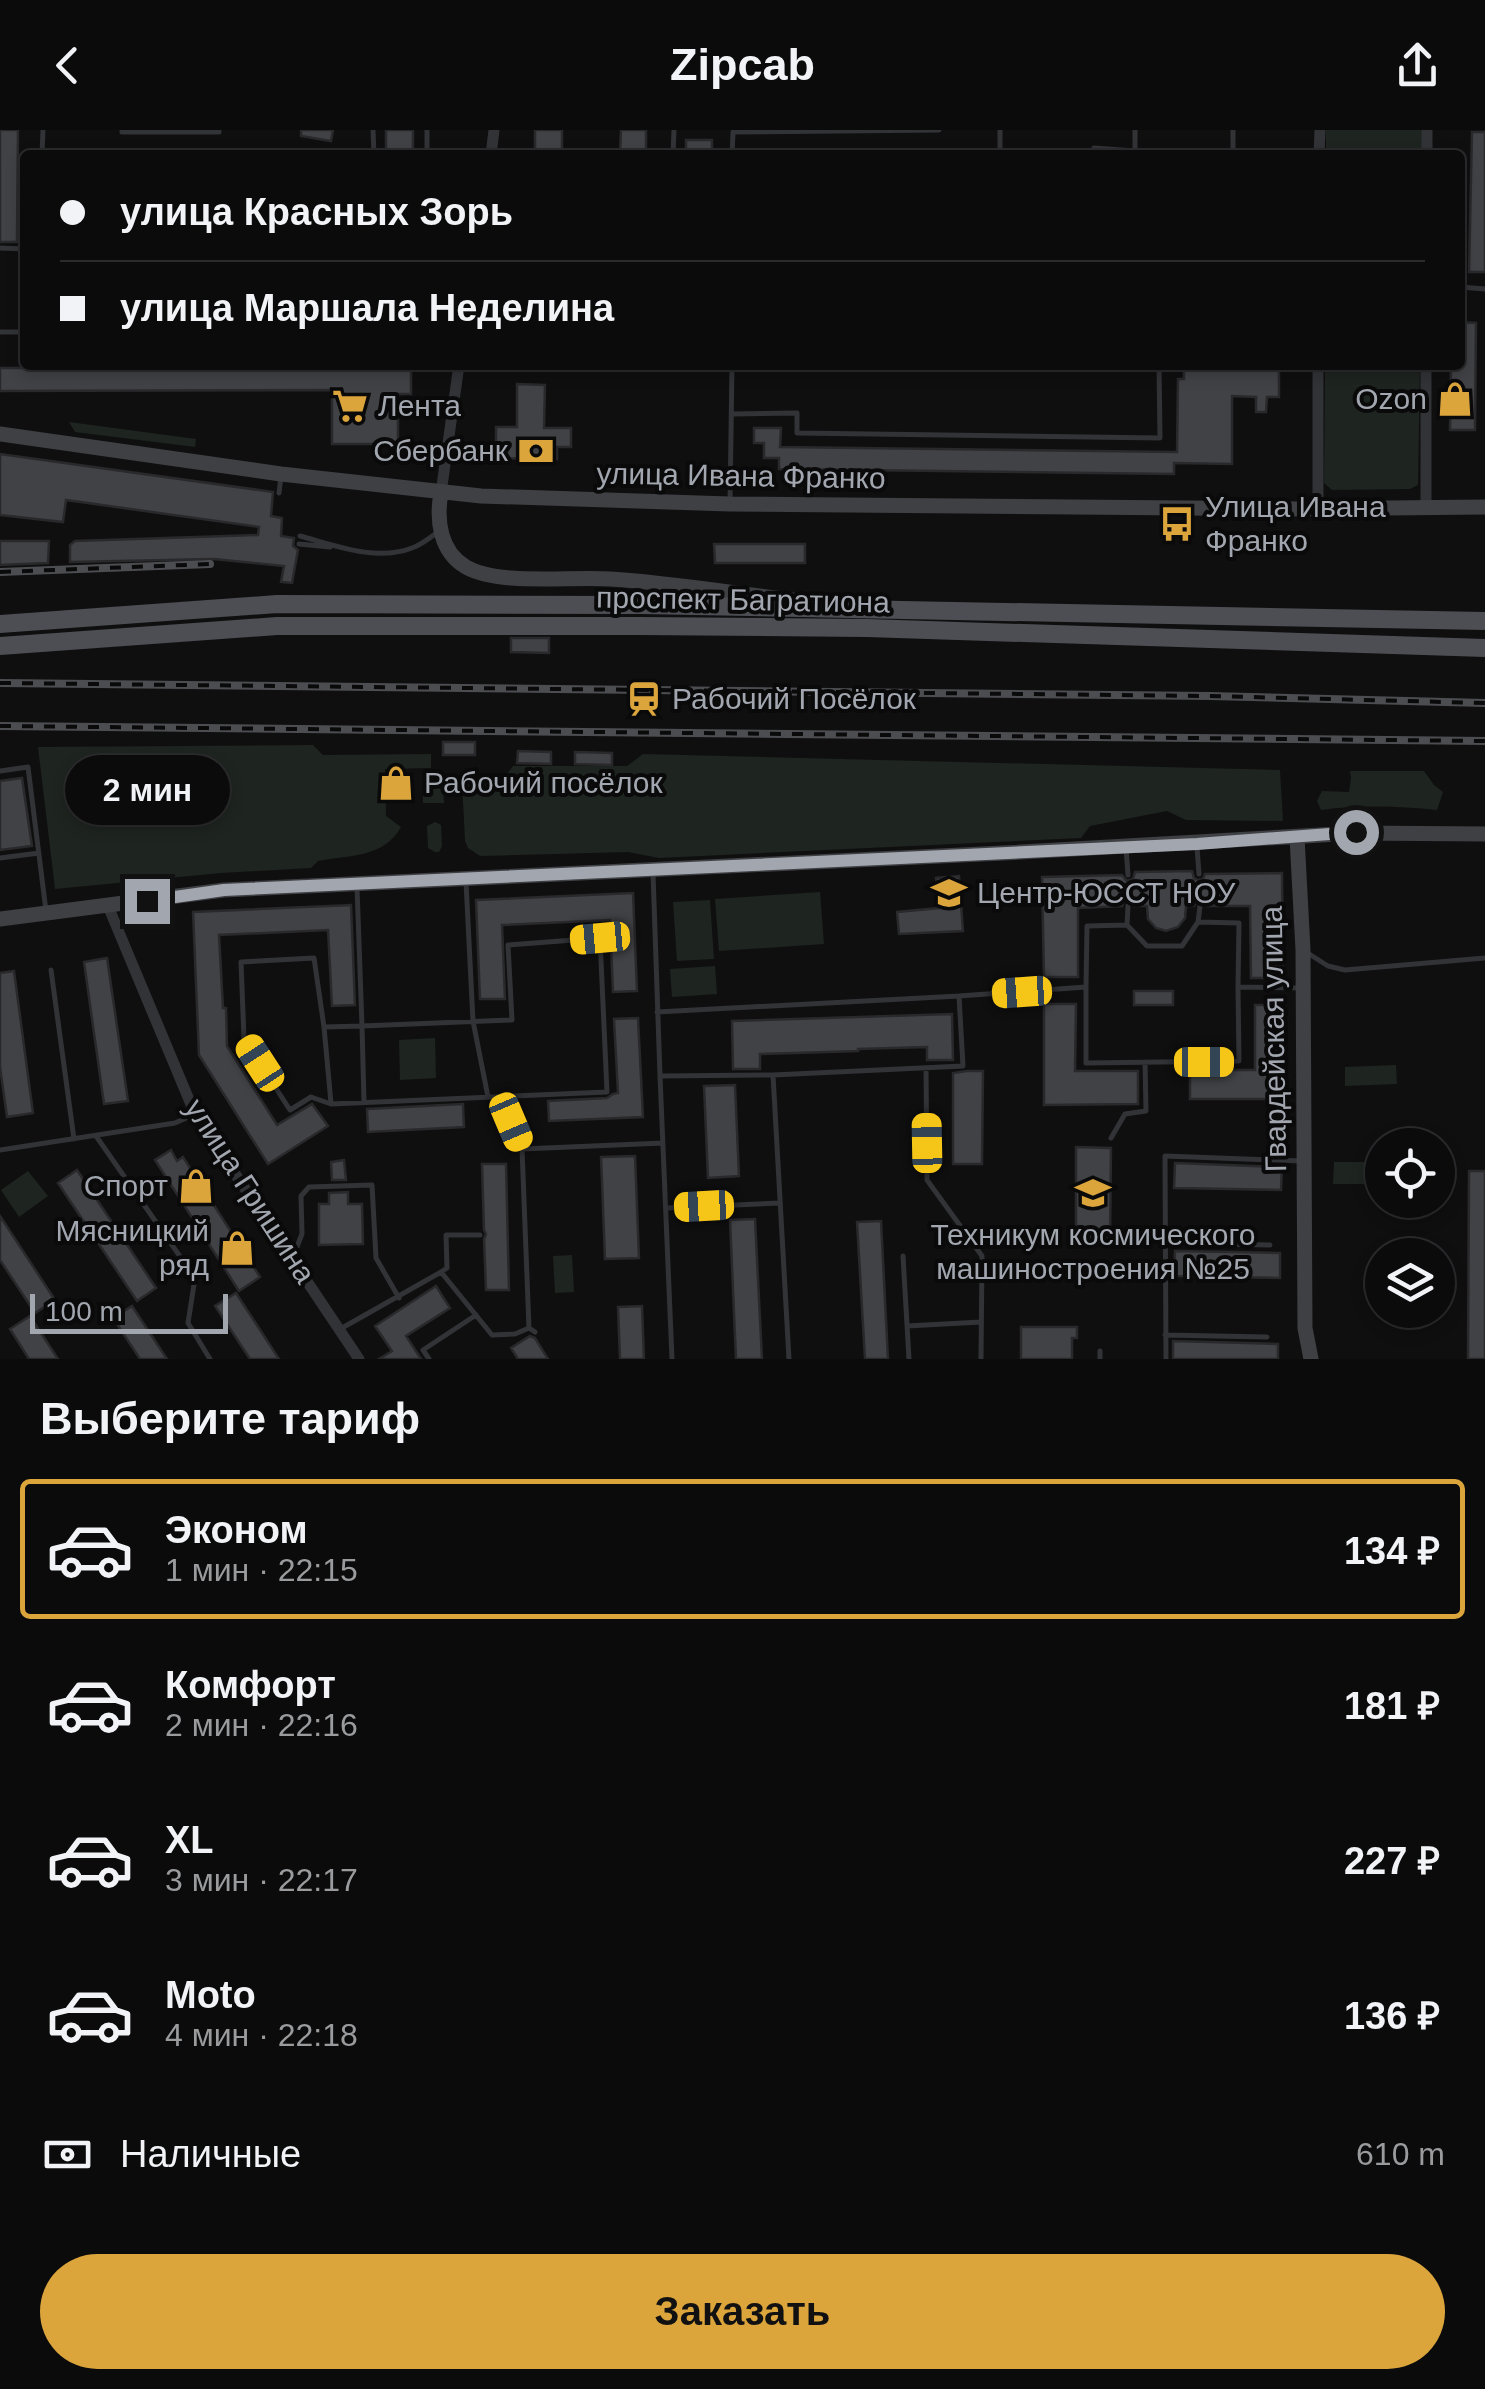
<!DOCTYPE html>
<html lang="ru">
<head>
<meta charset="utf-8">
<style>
	body { margin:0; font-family:Helvetica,sans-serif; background:#19191a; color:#f1f3f6; height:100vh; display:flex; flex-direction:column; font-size:38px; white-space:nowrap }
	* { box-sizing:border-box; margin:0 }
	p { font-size:32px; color:#9a9b9d }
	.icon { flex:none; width:55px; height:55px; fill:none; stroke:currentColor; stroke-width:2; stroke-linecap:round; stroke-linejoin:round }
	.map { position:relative; height:1229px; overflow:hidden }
	.sheet { display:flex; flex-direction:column; background:#0b0b0c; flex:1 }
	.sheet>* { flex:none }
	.banner { position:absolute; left:20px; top:20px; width:1445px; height:220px; border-radius:10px; box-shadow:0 5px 15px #0003,0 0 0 2px #2b2b2d; display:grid; align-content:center; height:220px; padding:0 40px; background:#0b0b0c }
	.buttons { position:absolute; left:1365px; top:998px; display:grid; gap:20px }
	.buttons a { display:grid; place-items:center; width:90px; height:90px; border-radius:50%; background:#0b0b0c; box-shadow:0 5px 15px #0003,0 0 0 2px #2b2b2d; font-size:50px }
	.scale { position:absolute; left:30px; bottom:25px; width:198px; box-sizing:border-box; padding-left:10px; border:5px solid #a2a6af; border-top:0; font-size:28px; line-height:35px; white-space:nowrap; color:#a2a6af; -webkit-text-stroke:8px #0a0a0b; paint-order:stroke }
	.end { position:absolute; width:45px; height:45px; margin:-22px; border:12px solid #a2a6af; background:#111; box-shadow:0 0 0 5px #111 }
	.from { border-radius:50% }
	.bubble { position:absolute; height:70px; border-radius:35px; background:#0b0b0c; box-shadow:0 5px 15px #0003,0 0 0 2px #2b2b2d; font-size:32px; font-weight:700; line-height:70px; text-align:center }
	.car { position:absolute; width:30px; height:60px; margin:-30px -15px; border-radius:12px; box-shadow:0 0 8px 2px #0007; background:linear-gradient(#f5c518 24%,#345 0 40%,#f5c518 0 76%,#345 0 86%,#f5c518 0) }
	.banner b { display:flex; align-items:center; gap:35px; height:95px; font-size:38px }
	.banner b+b { border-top:2px solid #2b2b2d }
	.banner i { width:25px; height:25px; background:#f1f3f6 }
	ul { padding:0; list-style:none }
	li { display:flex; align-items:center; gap:30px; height:140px; margin:0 20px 15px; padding:0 20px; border:5px solid transparent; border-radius:10px }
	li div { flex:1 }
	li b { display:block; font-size:38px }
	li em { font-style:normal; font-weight:700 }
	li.active { border-color:#dba53c }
	li>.icon { width:90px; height:90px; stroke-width:1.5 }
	h2 { padding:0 40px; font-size:45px; line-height:120px }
	.pay { display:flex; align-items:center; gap:25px; height:110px; padding:0 40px; font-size:38px }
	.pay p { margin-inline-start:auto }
	.action { display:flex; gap:20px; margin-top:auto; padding:20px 40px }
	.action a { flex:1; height:115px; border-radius:60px; background:#dba53c; color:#111; font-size:40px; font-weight:700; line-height:115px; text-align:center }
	header { display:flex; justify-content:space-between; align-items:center; height:130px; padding:0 40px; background:#0b0b0c; font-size:45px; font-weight:700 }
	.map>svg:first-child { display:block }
	.green { fill:#1e241f }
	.building { fill:#414245; stroke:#29292c; stroke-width:2.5 }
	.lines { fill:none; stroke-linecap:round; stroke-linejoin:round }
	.lane { stroke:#323337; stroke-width:5 }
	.street { stroke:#323337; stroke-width:11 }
	.secondary { stroke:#3f4044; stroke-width:15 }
	.primary { stroke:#4d4e53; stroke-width:18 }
	.rail-casing { stroke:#4c4d51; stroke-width:8 }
	.rail { stroke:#0a0a0b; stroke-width:4; stroke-dasharray:11; stroke-linecap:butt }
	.route { stroke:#a2a6af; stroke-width:12 }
	.labels { text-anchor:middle; stroke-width:8; stroke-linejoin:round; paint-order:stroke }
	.poi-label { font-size:30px; fill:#a2a6af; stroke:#0a0a0b; text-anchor:start }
	.street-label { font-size:30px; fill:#a2a6af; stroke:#0a0a0b }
</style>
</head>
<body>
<header><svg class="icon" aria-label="back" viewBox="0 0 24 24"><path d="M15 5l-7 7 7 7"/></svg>Zipcab<svg class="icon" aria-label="share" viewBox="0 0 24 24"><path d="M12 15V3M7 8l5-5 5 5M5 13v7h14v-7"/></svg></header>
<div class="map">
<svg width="1485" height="1229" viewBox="0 0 1485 1229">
	<rect width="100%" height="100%" fill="#0f0f10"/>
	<path class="green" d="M1326 0H1422V25H1326Z
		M1325 235H1420L1418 355 1410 359 1332 360 1324 353Z
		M69 292 196 309 195 317 75 302Z
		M313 615 323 625 431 624V638L385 639 386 686 401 697C384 728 349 725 318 731L311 738 221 743 55 759 38 617Z
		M643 624 1280 640 1283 691 1186 690 1167 681 1090 696 1081 708 659 728 628 722 480 726 468 718 465 711 462 651 504 648 513 636H627Z
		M1350 641H1424L1434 655 1443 662 1437 680C1398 676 1360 675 1321 680L1317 671 1322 661 1349 662 1351 648Z
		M423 649 441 651 443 654 444 673H423Z
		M435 692 441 695 442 716 439 722H435L428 718 427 696Z
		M820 762 824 814 719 821 715 769Z
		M710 770 714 829 677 831 673 772Z
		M715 836 717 864 672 867 670 839Z
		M435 908 436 948 400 950 399 910Z
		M1396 935 1397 954 1345 956V937Z
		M1334 1032H1381V1054H1333Z
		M28 1041 48 1066 19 1087 1 1060Z
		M572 1125 574 1162 555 1163 553 1126Z"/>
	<path class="building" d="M0 0H18L17 112H0Z
		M301 0H333L331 11 301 6Z
		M386 0H413V25H386Z
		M535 0H562V25H535Z
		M621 0H646V25L620 24Z
		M1472 2H1485V142H1469Z
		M686 10H712V25H686Z
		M1460 192 1476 193 1475 300H1450L1451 235H1460Z
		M318 235H411V264H398V314H332V260L0 261V238H318Z
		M1205 235H1279V267H1267L1266 282H1256V267L1232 266V334L1174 333V344L779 339V328H764V313H754V298H781L780 317 1177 322 1178 249H1184V239H1205Z
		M517 254 545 255 544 298H571V317H557V329L496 328V297H517Z
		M0 324 273 362 271 386 282 388 281 406 294 408 293 416 298 420 292 453 281 452 284 436 214 429 70 432V415L75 411 258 405 259 397 66 370 63 392 0 385Z
		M0 411H49L48 433 0 435Z
		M714 414H805V433H715Z
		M511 508H549V523L511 522Z
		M443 612H475V625H443Z
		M518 621 551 622V634L517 633Z
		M575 622 612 623V635L575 634Z
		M22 648 32 716 0 720V651Z
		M1192 741 1194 748 1198 750 1203 749 1205 744 1282 743 1283 848H1251L1250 776H1206L1204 772 1200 770 1196 772 1194 776H1186L1185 788 1178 797 1166 801 1156 798 1148 789 1147 776H1134L1129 770 1124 771 1122 776 1078 778V847H1044L1042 747 1122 745 1127 751 1133 749 1135 742Z
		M959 746 963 801 899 804 897 782 939 778 936 748Z
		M633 763 637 861 613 862 610 790 502 795 505 869H480L476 770Z
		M351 775 355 875 332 876 328 800 219 805 223 878H226L227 916 277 995 312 974 328 996 268 1034 199 925 193 782Z
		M107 828 128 971 104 974 84 832Z
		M14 841 33 983 7 987 0 937V843Z
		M1134 861H1173V875H1134Z
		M1044 874H1076L1075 941H1138V974L1044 975Z
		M1255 875H1283V969H1190V940H1255Z
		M952 884 953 930H927V917L858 919V921L760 924V939H733L732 891Z
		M638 888 643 987 549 991 548 971 607 968 613 964 618 963 614 889Z
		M967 941H983L982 1034H953V943Z
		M735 955 739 1046 708 1048 704 956Z
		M463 974 464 997 368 1002 367 979Z
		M1076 1017 1111 1018 1110 1109H1076Z
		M171 1020 177 1031 183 1027 260 1147 239 1161 155 1030Z
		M635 1026 639 1128 605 1129 601 1027Z
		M344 1030 346 1050H332L331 1032Z
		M1175 1033 1282 1037 1281 1060 1174 1058Z
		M482 1034H506L509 1160H486L484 1109 486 1104 484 1100Z
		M77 1040 156 1158 137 1171 58 1053Z
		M1469 1041H1485V1229H1468Z
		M348 1062V1074H362L363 1114 319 1115V1074H329V1063Z
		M0 1086 55 1170 35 1183 0 1130Z
		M755 1089 762 1229H736L730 1090Z
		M881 1091 888 1229H865L857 1092Z
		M1175 1121 1280 1123V1148L1174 1146Z
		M436 1156 450 1178 406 1206 421 1229H379L392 1221 375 1196Z
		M236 1163 279 1229H250L215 1176Z
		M132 1176 167 1229H140L113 1188Z
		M642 1176 644 1229H620L618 1177Z
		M30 1186 58 1229H29L10 1199Z
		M1021 1197H1077V1208H1072V1229H1021Z
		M530 1206 535 1208 548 1229H518L511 1218Z
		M1173 1211 1278 1214V1229H1173Z"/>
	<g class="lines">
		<path class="lane" d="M122 0V2H219V0
			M373 0 374 25
			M1000 0V25
			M1135 0V25
			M1233 0V25
			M733 2 939 0
			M1094 18 1135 21
			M42 25 43 0
			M427 25V0
			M673 25 674 0
			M732 25 733 3
			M0 118 25 119
			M1460 157 1485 159
			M0 202H25
			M733 284 797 283V303L1160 308 1159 235
			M279 363 281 346
			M730 372 732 235
			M300 406C334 415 376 432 412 418 421 415 431 407 439 401
			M299 414 330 417
			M0 641 28 637 46 781
			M1197 717 1199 744
			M1126 718 1128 745
			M0 728 39 723
			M653 743 660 946
			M466 752 473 891 488 967
			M357 757 362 896 324 897 314 828 241 832 244 909 290 980 311 967 331 974 607 962 600 808 508 815 512 890 362 896 364 972
			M1128 776 1127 795 1147 816H1182L1198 792 1200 776
			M1198 792 1239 793 1238 857 1301 858
			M1306 822 1328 836 1345 840 1485 828
			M51 840 74 1009
			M1086 857V933L1239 931 1238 857
			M959 866 1086 857 1087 796 1127 795
			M657 882 959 866 963 936 773 945 660 946 672 1229
			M324 897 331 973
			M926 938 927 1050 982 1126 981 1229
			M773 945 789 1229
			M500 966 522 1019 529 1198 535 1202
			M96 1006 195 1148 188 1193 210 1229
			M1111 1008 1125 984 1146 981 1145 932
			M522 1019 663 1013
			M0 1020 175 993 193 985
			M667 1078 779 1073
			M1165 1113 1270 1115
			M903 1126 909 1229
			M293 1127 302 1104 301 1066 309 1057 372 1055 376 1128 399 1168
			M441 1142 447 1138 446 1105H480
			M907 1196 981 1192
			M342 1198 441 1142 492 1205 515 1204 529 1198
			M1165 1205 1267 1207
			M1100 1221V1229
			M429 1229 423 1220 476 1185
			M1166 1229 1165 1026 1301 1031"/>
		<path class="street" d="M491 25 494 0
			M1319 25 1320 0
			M1427 25V0
			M441 363 459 235
			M1426 378V235
			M1318 379V235
			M108 776 195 984 359 1229"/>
		<path class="secondary" d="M0 304 281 344 481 366 730 374 1291 379 1485 377
			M441 363C436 390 440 422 466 437 499 456 571 446 610 449 674 453 737 464 800 471
			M1297 707 1303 820 1305 1198 1311 1229
			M0 789 224 760 1003 723 1356 703 1485 704"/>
		<path class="primary" d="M0 494 277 474 640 475 1485 491
			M0 516 277 496H639L867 498 1485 518"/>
		<defs>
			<path id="rail" d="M0 442 210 434
				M0 553 1210 566 1485 573
				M0 596 1485 611"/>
		</defs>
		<use href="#rail" class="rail-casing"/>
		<use href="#rail" class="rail"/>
	</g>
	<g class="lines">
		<path class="route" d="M147 771 224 760 1197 714 1356 702"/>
	</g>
	<defs>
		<symbol id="shop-bare" viewBox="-9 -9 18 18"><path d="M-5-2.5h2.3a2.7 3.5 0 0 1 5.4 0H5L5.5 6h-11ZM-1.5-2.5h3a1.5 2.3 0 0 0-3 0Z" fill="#dba53c" stroke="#0a0a0b" stroke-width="2.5" paint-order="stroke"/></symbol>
		<symbol id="supermarket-bare" viewBox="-9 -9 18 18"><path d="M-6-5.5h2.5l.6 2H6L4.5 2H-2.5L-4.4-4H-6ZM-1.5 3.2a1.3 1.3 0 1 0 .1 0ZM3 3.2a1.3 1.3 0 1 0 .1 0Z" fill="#dba53c" stroke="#0a0a0b" stroke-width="2.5" paint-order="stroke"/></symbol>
		<symbol id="bank-bare" viewBox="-9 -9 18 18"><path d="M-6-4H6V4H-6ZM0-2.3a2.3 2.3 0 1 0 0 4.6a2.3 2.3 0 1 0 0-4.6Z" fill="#dba53c" stroke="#0a0a0b" stroke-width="2.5" paint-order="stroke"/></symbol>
		<symbol id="bus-bare" viewBox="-9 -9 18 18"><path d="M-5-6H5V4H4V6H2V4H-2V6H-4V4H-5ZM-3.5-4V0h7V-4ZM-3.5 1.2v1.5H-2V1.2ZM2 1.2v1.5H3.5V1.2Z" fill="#dba53c" stroke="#0a0a0b" stroke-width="2.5" paint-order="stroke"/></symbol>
		<symbol id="station-bare" viewBox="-9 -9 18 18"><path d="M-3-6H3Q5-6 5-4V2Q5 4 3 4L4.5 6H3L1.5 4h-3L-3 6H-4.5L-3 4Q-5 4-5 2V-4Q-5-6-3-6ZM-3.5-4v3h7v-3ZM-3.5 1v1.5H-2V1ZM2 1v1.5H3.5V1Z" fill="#dba53c" stroke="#0a0a0b" stroke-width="2.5" paint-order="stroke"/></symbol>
		<symbol id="school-bare" viewBox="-9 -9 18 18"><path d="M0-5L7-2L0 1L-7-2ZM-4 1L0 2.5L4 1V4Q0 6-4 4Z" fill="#dba53c" stroke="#0a0a0b" stroke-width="2.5" paint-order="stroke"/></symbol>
		<symbol id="university-bare" viewBox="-9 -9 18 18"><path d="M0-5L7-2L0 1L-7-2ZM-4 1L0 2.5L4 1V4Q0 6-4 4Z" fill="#dba53c" stroke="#0a0a0b" stroke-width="2.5" paint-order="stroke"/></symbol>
	</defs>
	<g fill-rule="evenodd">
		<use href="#shop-bare" x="1430" y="244" width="50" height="50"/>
		<use href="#supermarket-bare" x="325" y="251" width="50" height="50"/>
		<use href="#bank-bare" x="511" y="296" width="50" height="50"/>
		<use href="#bus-bare" x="1152" y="369" width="50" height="50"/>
		<use href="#station-bare" x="619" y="544" width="50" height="50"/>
		<use href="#shop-bare" x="371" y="628" width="50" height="50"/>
		<use href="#school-bare" x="924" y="738" width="50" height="50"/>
		<use href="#shop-bare" x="171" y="1031" width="50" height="50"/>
		<use href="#university-bare" x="1068" y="1038" width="50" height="50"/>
		<use href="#shop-bare" x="212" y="1093" width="50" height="50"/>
	</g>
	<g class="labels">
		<g class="poi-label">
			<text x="1427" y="279" text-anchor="end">Ozon</text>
			<text x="378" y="286">Лента</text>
			<text x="508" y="331" text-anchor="end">Сбербанк</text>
			<text x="1205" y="387">Улица Ивана<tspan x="1205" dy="34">Франко</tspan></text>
			<text x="672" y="579">Рабочий Посёлок</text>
			<text x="424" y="663">Рабочий посёлок</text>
			<text x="977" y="773">Центр-ЮССТ НОУ</text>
			<text x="168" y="1066" text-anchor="end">Спорт</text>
			<text x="209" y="1111" text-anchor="end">Мясницкий<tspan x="209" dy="34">ряд</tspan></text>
			<text x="1093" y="1115" text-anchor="middle">Техникум космического<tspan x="1093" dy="34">машиностроения №25</tspan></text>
		</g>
		<g class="street-label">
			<text transform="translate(741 346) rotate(1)" y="10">улица Ивана Франко</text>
			<text transform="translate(743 470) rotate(1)" y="10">проспект Багратиона</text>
			<text transform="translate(1274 909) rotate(-91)" y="10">Гвардейская улица</text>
			<text transform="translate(250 1061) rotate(57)" y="10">улица Гришина</text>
		</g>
	</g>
</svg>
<div class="buttons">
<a><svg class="icon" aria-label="locate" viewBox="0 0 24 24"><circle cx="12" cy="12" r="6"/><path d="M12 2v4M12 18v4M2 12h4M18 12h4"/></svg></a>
<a><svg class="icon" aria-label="layers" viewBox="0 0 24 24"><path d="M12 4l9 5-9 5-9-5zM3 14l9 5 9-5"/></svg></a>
</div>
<div class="scale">100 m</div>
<i class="end from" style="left:1356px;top:702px"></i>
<i class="end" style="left:147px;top:771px"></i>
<div class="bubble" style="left:65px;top:625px;width:165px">2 мин</div>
<i class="car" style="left:600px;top:808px;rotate:265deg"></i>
<i class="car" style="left:1022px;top:862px;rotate:266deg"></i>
<i class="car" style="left:1204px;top:932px;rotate:90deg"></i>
<i class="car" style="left:260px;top:933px;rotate:327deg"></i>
<i class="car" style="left:511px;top:992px;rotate:157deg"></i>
<i class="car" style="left:927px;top:1013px;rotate:359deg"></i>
<i class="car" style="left:704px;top:1076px;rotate:267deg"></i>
<div class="banner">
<b><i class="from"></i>улица Красных Зорь</b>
<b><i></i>улица Маршала Неделина</b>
</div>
</div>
<section class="sheet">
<h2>Выберите тариф</h2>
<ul>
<li class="active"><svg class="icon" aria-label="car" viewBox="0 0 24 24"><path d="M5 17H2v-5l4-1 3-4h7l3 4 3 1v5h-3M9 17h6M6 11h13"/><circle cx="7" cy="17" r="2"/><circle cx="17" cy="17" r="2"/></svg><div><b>Эконом</b><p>1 мин · 22:15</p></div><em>134 ₽</em></li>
<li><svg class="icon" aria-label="car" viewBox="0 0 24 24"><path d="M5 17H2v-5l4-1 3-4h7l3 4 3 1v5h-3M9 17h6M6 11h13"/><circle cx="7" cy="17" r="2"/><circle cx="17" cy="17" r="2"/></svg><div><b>Комфорт</b><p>2 мин · 22:16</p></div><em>181 ₽</em></li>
<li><svg class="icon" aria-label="car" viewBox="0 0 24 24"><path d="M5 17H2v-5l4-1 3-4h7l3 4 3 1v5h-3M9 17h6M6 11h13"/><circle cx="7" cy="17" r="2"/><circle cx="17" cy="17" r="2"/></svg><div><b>XL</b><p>3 мин · 22:17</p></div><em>227 ₽</em></li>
<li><svg class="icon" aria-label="car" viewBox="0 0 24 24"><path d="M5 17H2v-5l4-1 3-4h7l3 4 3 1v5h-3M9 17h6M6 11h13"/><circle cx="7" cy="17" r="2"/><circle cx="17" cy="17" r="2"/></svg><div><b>Moto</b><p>4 мин · 22:18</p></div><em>136 ₽</em></li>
</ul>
<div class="pay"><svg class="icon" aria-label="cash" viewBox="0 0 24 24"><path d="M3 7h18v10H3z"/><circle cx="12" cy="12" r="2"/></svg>Наличные<p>610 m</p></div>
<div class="action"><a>Заказать</a></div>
</section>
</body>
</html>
